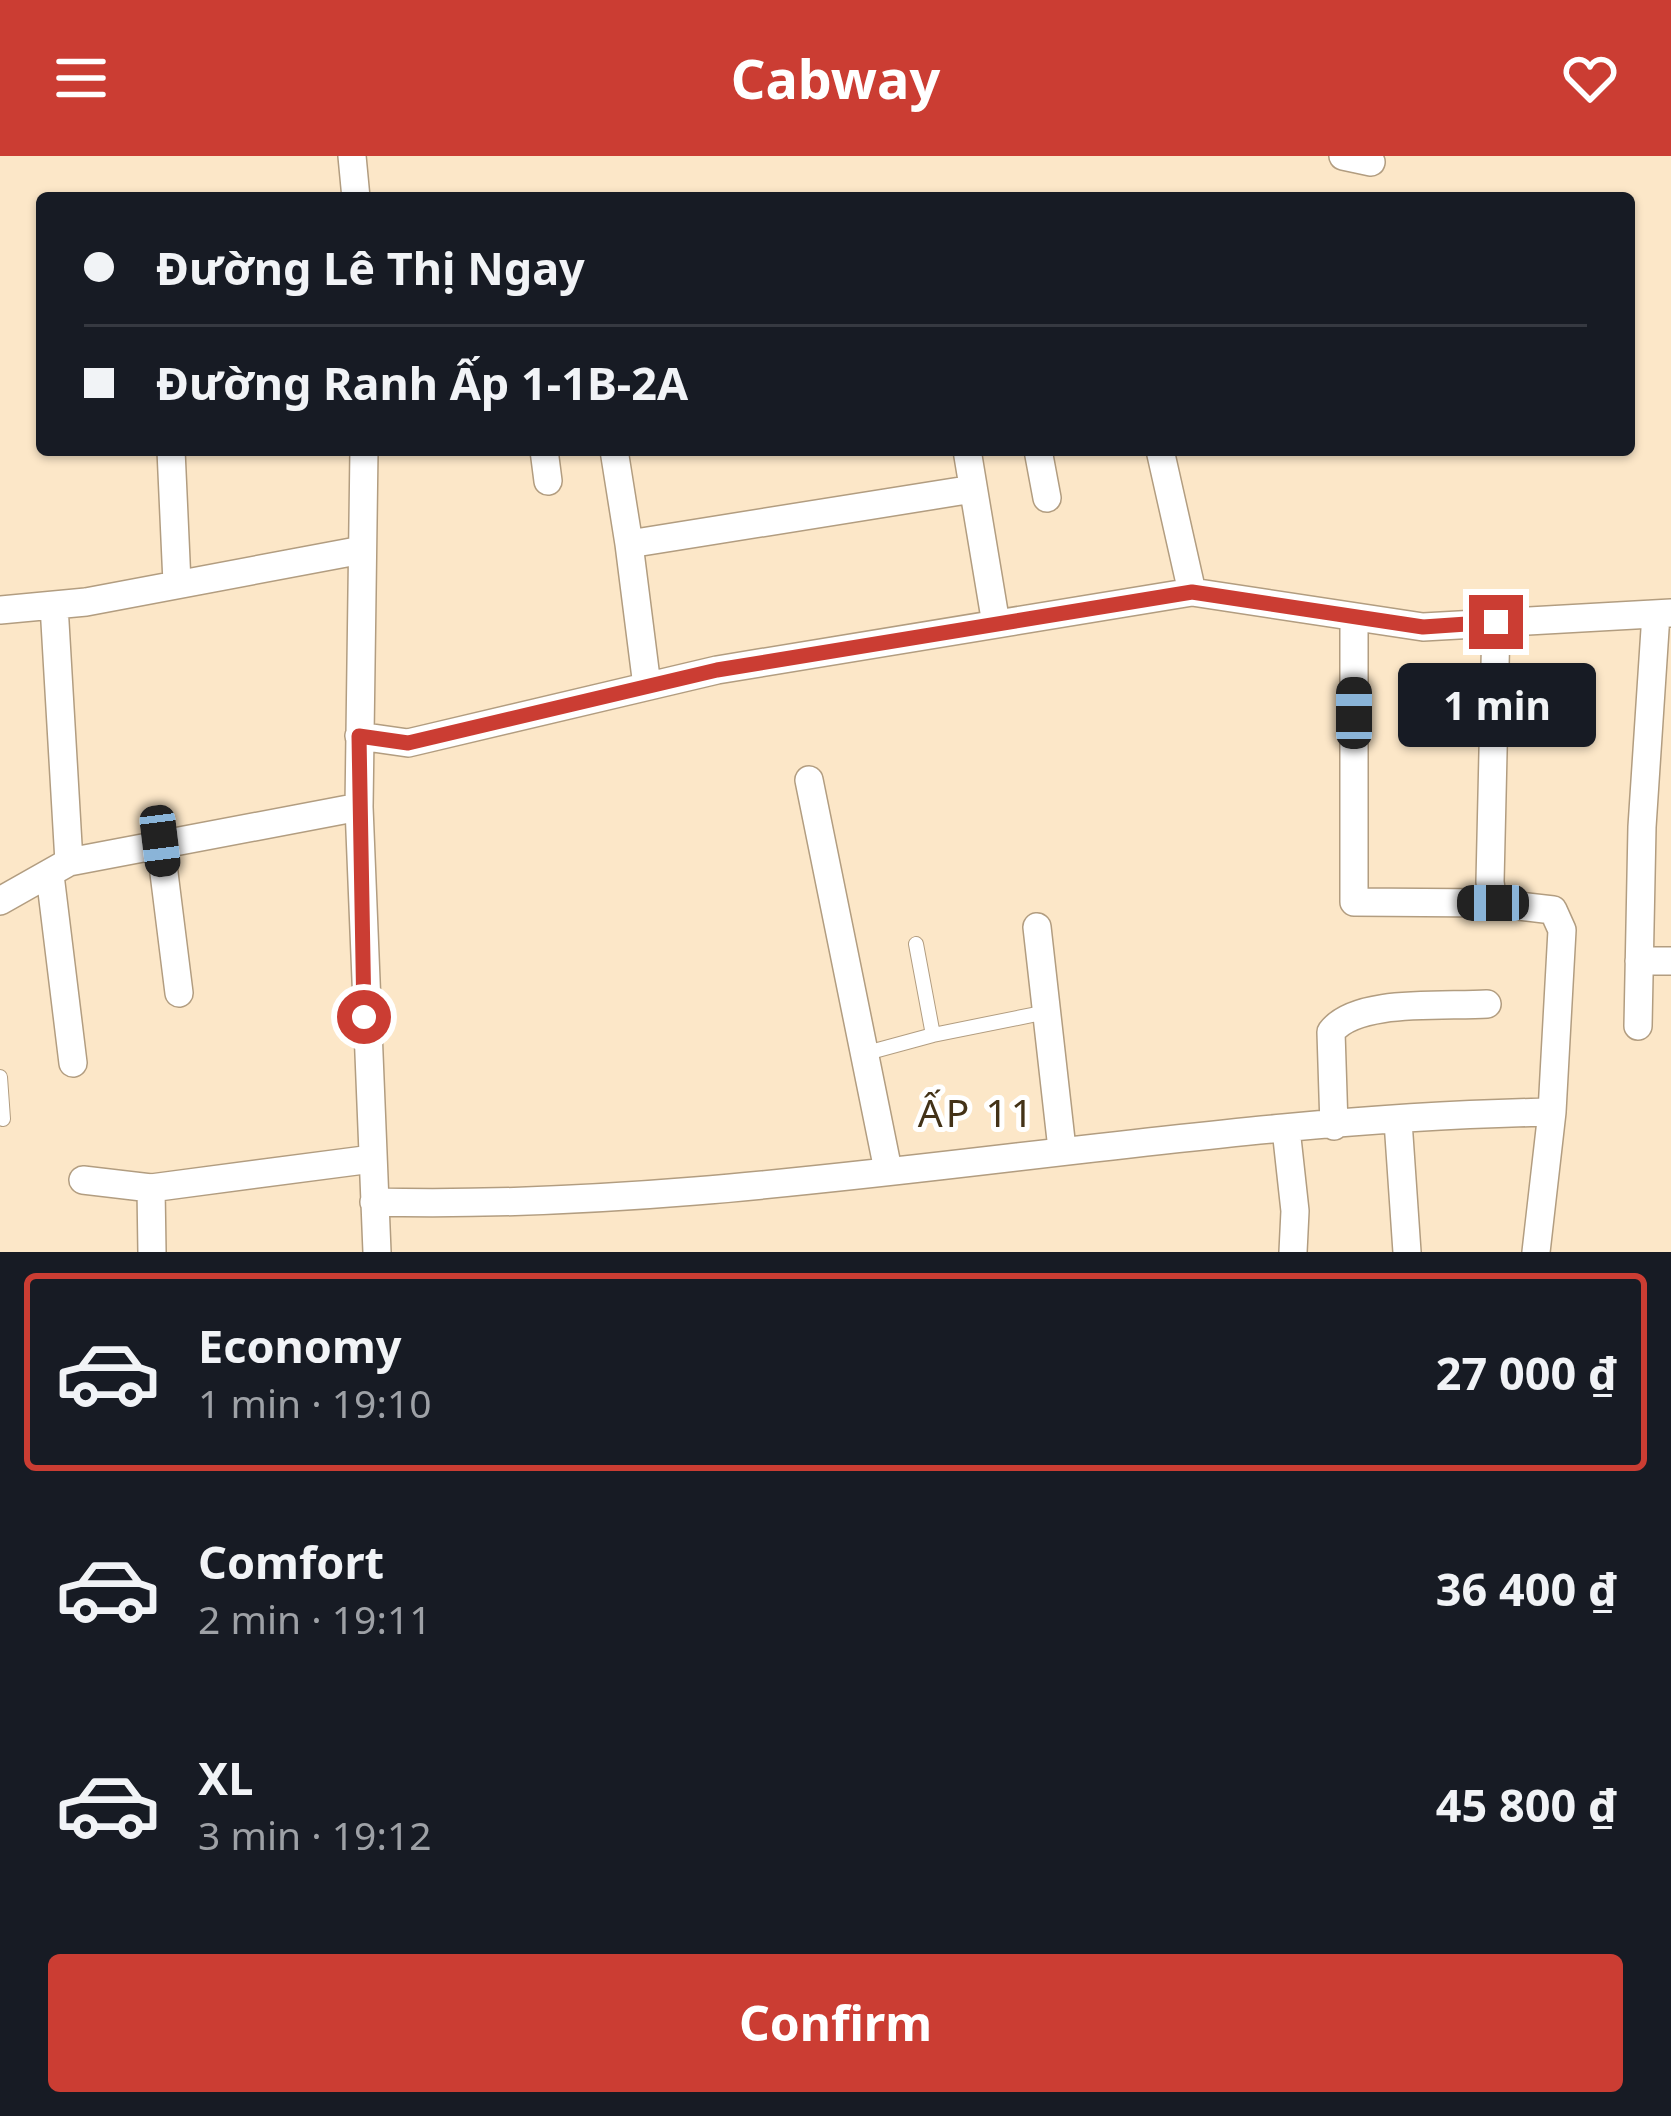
<!DOCTYPE html>
<html lang="en">
<head>
<meta charset="utf-8">
<style>
	body { margin:0; font-family:"Noto Sans",sans-serif; background:#20242c; color:#f1f3f6; height:100vh; display:flex; flex-direction:column; font-size:45px; white-space:nowrap }
	* { box-sizing:border-box; margin:0 }
	p { font-size:39px; color:#9ea1a6 }
	.icon { flex:none; width:66px; height:66px; fill:none; stroke:currentColor; stroke-width:2; stroke-linecap:round; stroke-linejoin:round }
	.map { position:relative; height:1096px; overflow:hidden }
	.panel { display:flex; flex-direction:column; background:#171b24; flex:1 }
	.panel>* { flex:none }
	.hud { position:absolute; left:36px; top:36px; width:1599px; height:264px; border-radius:12px; box-shadow:0 3px 9px #0004; display:grid; align-content:center; height:264px; padding:0 48px; background:#171b24 }
	.end { position:absolute; width:54px; height:54px; margin:-27px; border:15px solid #cb3d33; background:#fff; box-shadow:0 0 0 6px #fff }
	.from { border-radius:50% }
	.bubble { position:absolute; height:84px; border-radius:12px; background:#171b24; box-shadow:0 3px 9px #0004; font-size:39px; font-weight:700; line-height:84px; text-align:center }
	.car { position:absolute; width:36px; height:72px; margin:-36px -18px; border-radius:15px; box-shadow:0 0 9px 3px #0007; background:linear-gradient(#222 24%,#8ab4d8 0 40%,#222 0 76%,#8ab4d8 0 86%,#222 0) }
	.hud b { display:flex; align-items:center; gap:42px; height:114px; font-size:45px }
	.hud b+b { border-top:3px solid #363941 }
	.hud i { width:30px; height:30px; background:#f1f3f6 }
	ul { padding:21px 0 0; list-style:none }
	li { display:flex; align-items:center; gap:36px; height:198px; margin:0 24px 18px; padding:0 24px; border:6px solid transparent; border-radius:12px }
	li div { flex:1 }
	li b { display:block; font-size:45px }
	li em { font-style:normal; font-weight:700 }
	li.on { border-color:#cb3d33 }
	li>.icon { width:108px; height:108px; stroke-width:1.5 }
	.button { display:flex; gap:24px; margin-top:auto; padding:24px 48px }
	.button a { flex:1; height:138px; border-radius:12px; background:#cb3d33; color:#fff; font-size:48px; font-weight:700; line-height:138px; text-align:center }
	header { display:flex; justify-content:space-between; align-items:center; height:156px; padding:0 48px; background:#cb3d33; color:#fff; font-size:54px; font-weight:700 }
	.map>svg:first-child { display:block }
	.lines { fill:none; stroke-linecap:round; stroke-linejoin:round }
	.service-casing { stroke:#b29d80; stroke-width:16 }
	.minor-casing { stroke:#b29d80; stroke-width:30 }
	.service { stroke:#fff; stroke-width:14 }
	.minor { stroke:#fff; stroke-width:27 }
	.route { stroke:#cb3d33; stroke-width:15 }
	.labels { text-anchor:middle; stroke-width:10; stroke-linejoin:round; paint-order:stroke }
	.neighbourhood-label { font-size:39px; letter-spacing:3px; fill:#433217; stroke:#fff }
</style>
</head>
<body>
<header><svg class="icon" aria-label="menu" viewBox="0 0 24 24"><path d="M4 6h16M4 12h16M4 18h16"/></svg>Cabway<svg class="icon" aria-label="heart" viewBox="0 0 24 24"><path d="M12 20l-8-8c-3-5 5-10 8-4 3-6 11-1 8 4z"/></svg></header>
<div class="map">
<svg width="1671" height="1096" viewBox="0 0 1671 1096">
	<rect width="100%" height="100%" fill="#fce7c8"/>
	<g class="lines">
		<defs>
			<path id="service" d="M916 788 933 879 1047 856
				M863 898 933 879
				M0 921 3 963"/>
			<path id="minor" d="M352 0 356 42
				M1343 0 1371 6
				M171 294 177 427
				M364 294 359 651 377 1096
				M544 294 548 325
				M614 294 629 388 973 333
				M967 294 996 468
				M1038 294 1047 342
				M1160 294 1192 436
				M629 388 647 530
				M54 449 69 706
				M0 454 86 446 362 394
				M1354 463V746L1493 747
				M359 580 408 587 717 514 1192 436 1423 471 1671 457
				M809 624 888 1014
				M160 685 179 837
				M50 719 73 907
				M0 745 69 706 359 651
				M1037 771 1062 993
				M1639 805H1671
				M1638 870 1642 671 1656 458
				M1398 965 1407 1096
				M1334 970 1331 876C1356 842 1446 851 1487 848
				M1286 973 1295 1055 1293 1096
				M83 1024 151 1032
				M374 1046C768 1056 1158 963 1552 956L1562 774 1553 754 1493 747 1490 726 1496 467
				M152 1096 151 1032 372 1003
				M1536 1096 1552 956"/>
		</defs>
		<use href="#service" class="service-casing"/>
		<use href="#minor" class="minor-casing"/>
		<use href="#service" class="service"/>
		<use href="#minor" class="minor"/>
	</g>
	<g class="lines">
		<path class="route" d="M364 861 359 580 408 587 717 514 1192 436 1423 471 1496 466"/>
	</g>
	<g class="labels">
		<g class="neighbourhood-label">
			<text x="977" y="971">ẤP 11</text>
		</g>
	</g>
</svg>
<i class="end from" style="left:364px;top:861px"></i>
<i class="end" style="left:1496px;top:466px"></i>
<div class="bubble" style="left:1398px;top:507px;width:198px">1 min</div>
<i class="car" style="left:1354px;top:557px;rotate:0deg"></i>
<i class="car" style="left:160px;top:685px;rotate:173deg"></i>
<i class="car" style="left:1493px;top:747px;rotate:270deg"></i>
<div class="hud">
<b><i class="from"></i>Đường Lê Thị Ngay</b>
<b><i></i>Đường Ranh Ấp 1-1B-2A</b>
</div>
</div>
<section class="panel">
<ul>
<li class="on"><svg class="icon" aria-label="car" viewBox="0 0 24 24"><path d="M5 17H2v-5l4-1 3-4h7l3 4 3 1v5h-3M9 17h6M6 11h13"/><circle cx="7" cy="17" r="2"/><circle cx="17" cy="17" r="2"/></svg><div><b>Economy</b><p>1 min · 19:10</p></div><em>27 000 ₫</em></li>
<li><svg class="icon" aria-label="car" viewBox="0 0 24 24"><path d="M5 17H2v-5l4-1 3-4h7l3 4 3 1v5h-3M9 17h6M6 11h13"/><circle cx="7" cy="17" r="2"/><circle cx="17" cy="17" r="2"/></svg><div><b>Comfort</b><p>2 min · 19:11</p></div><em>36 400 ₫</em></li>
<li><svg class="icon" aria-label="car" viewBox="0 0 24 24"><path d="M5 17H2v-5l4-1 3-4h7l3 4 3 1v5h-3M9 17h6M6 11h13"/><circle cx="7" cy="17" r="2"/><circle cx="17" cy="17" r="2"/></svg><div><b>XL</b><p>3 min · 19:12</p></div><em>45 800 ₫</em></li>
</ul>
<div class="button"><a>Confirm</a></div>
</section>
</body>
</html>
